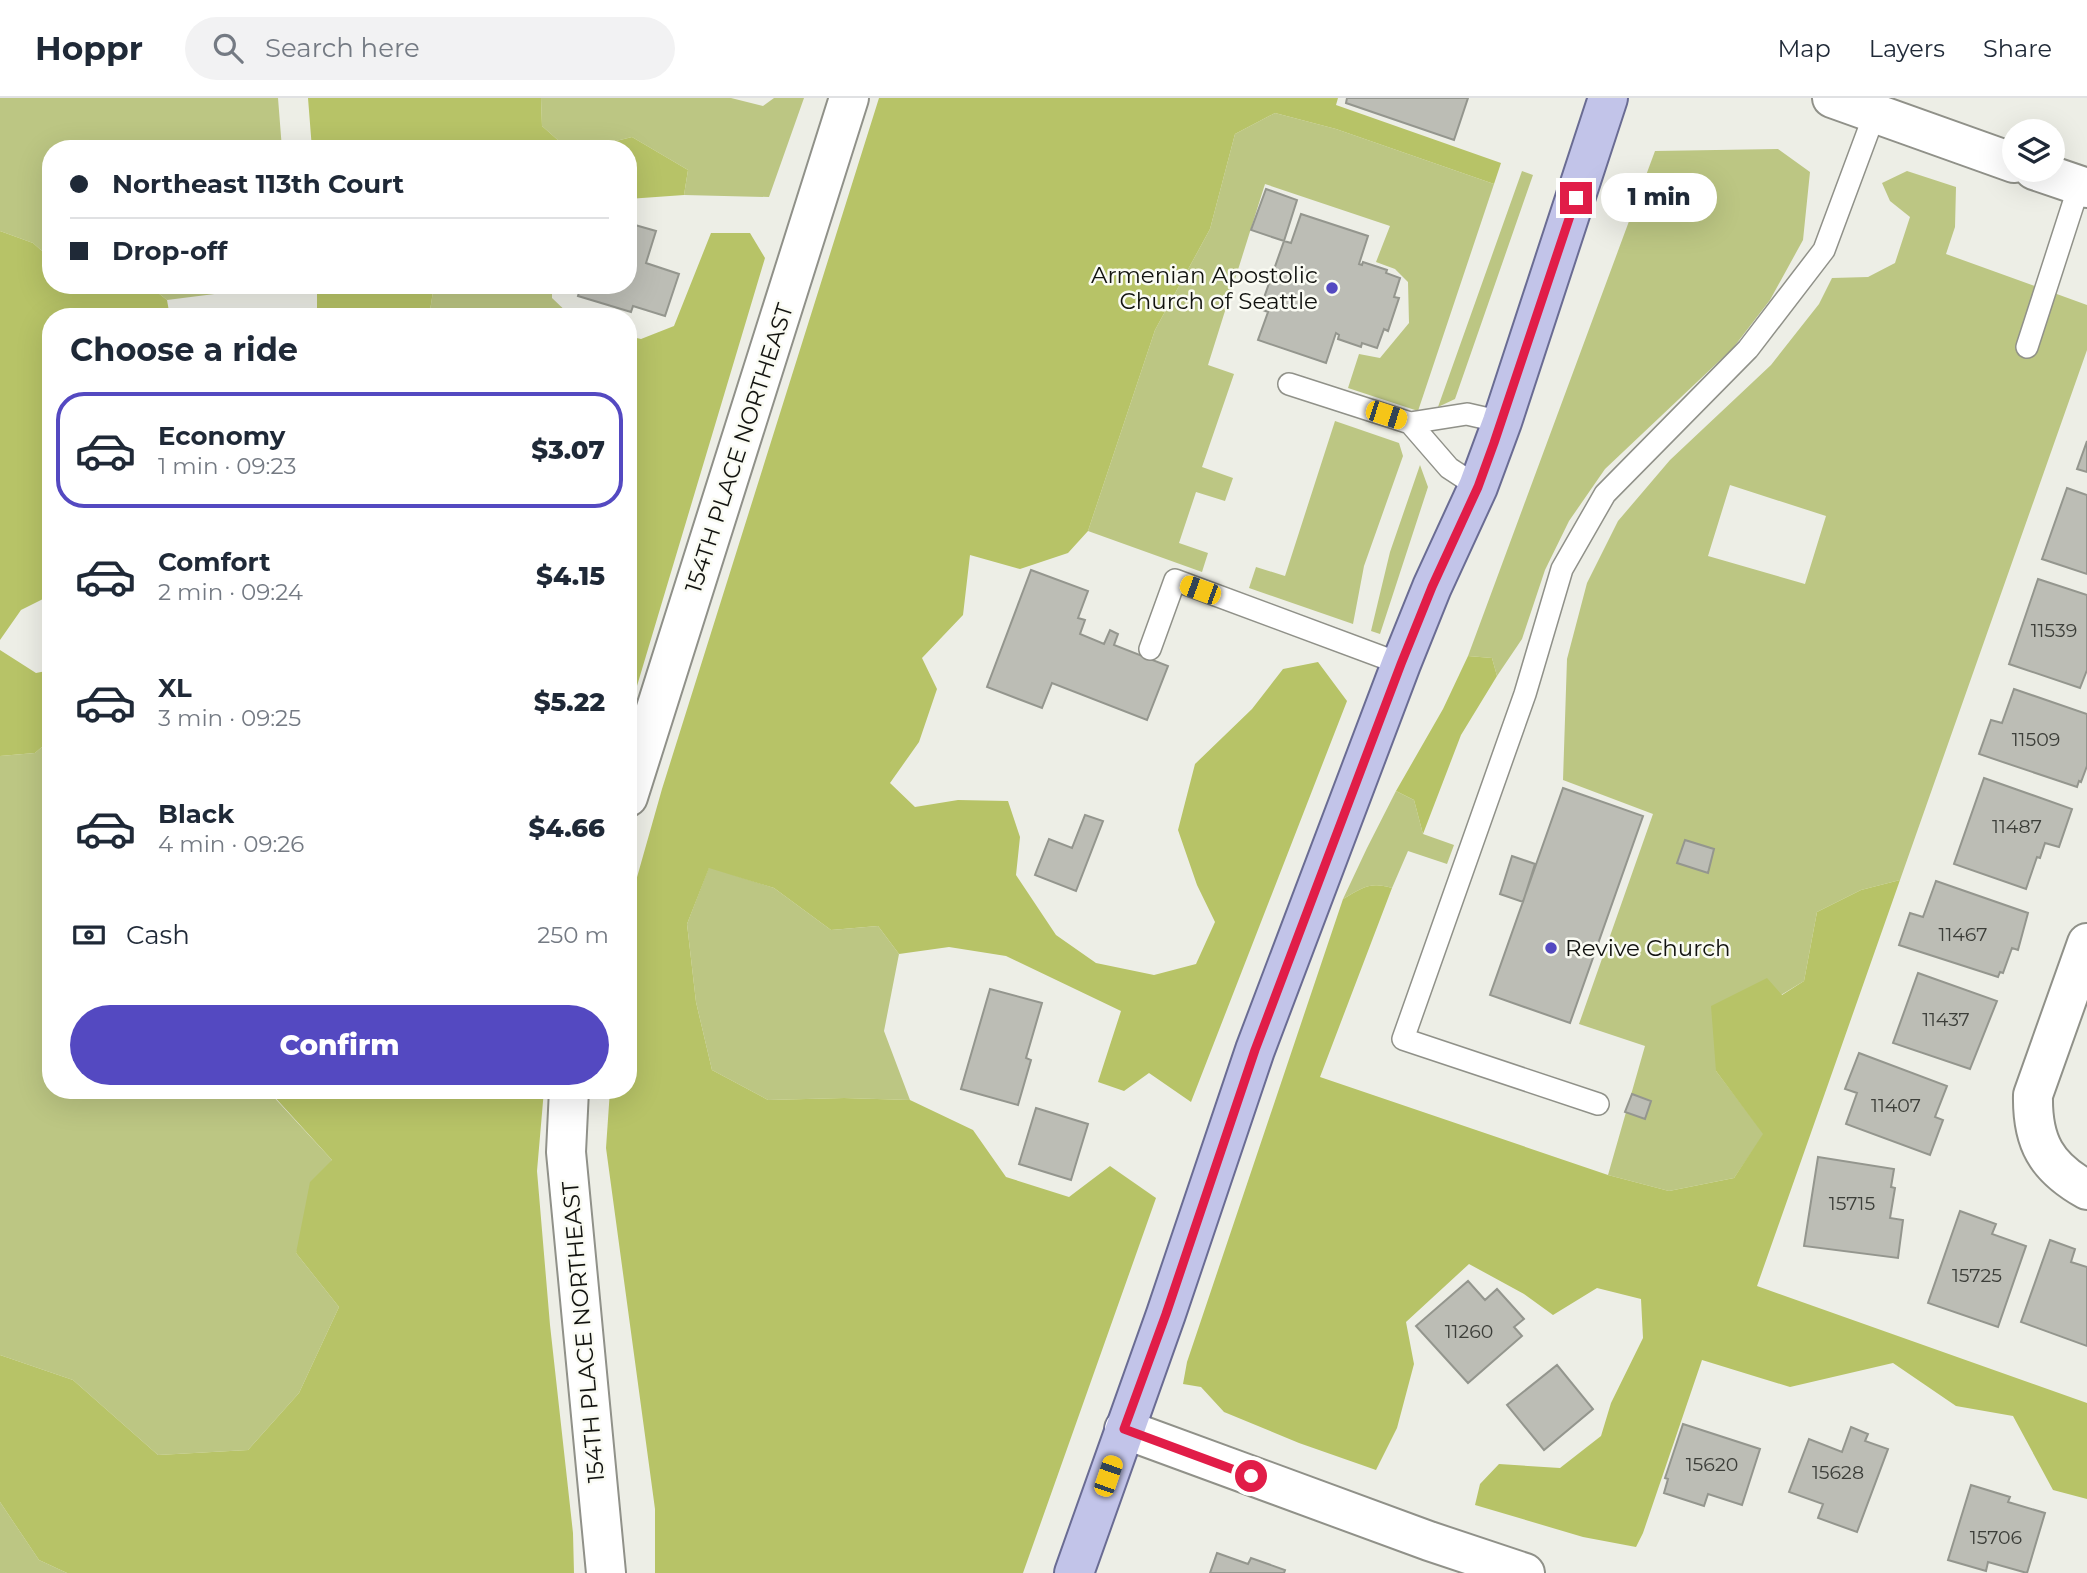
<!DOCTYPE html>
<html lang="en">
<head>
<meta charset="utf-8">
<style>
	body { margin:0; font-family:Montserrat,sans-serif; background:#f2f2f3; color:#1f2937; height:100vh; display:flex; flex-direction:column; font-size:26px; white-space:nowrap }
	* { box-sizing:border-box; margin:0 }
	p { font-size:23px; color:#747a83 }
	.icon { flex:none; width:38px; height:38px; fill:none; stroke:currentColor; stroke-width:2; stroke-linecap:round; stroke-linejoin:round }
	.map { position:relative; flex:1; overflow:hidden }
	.drawer { position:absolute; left:42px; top:210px; width:595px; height:791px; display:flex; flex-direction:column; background:#fff; border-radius:28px; box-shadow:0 7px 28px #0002 }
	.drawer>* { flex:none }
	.guide { position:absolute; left:42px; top:42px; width:595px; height:154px; border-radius:28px; box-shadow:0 7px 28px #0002; display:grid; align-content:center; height:154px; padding:0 28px; background:#fff }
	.controls { position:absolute; left:2002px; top:21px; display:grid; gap:14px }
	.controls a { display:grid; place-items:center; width:63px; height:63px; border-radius:50%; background:#fff; box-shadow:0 7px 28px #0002; font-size:35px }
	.end { position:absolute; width:32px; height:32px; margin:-16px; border:9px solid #e11d48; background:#fff; box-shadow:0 0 0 4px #fff }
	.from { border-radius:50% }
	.bubble { position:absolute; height:49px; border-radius:24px; background:#fff; box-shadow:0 7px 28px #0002; font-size:23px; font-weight:800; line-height:49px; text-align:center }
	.car { position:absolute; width:21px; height:42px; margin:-21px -10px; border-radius:9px; box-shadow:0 0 5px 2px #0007; background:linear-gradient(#f5c518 24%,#345 0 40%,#f5c518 0 76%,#345 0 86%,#f5c518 0) }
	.guide b { display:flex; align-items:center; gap:24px; height:66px; font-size:26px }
	.guide b+b { border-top:2px solid #e0e1e3 }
	.guide i { width:18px; height:18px; background:#1f2937 }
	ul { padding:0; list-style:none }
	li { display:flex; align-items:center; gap:21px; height:116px; margin:0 14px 10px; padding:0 14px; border:4px solid transparent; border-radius:28px }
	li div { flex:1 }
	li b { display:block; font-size:26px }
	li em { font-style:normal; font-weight:800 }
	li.active { border-color:#5449c1 }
	li>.icon { width:63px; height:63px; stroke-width:1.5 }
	h2 { padding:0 28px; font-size:32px; line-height:84px }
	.pay { display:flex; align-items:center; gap:18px; height:77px; padding:0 28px; font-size:26px }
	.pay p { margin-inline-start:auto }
	.primary-button { display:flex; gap:14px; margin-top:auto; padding:14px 28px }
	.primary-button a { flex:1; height:80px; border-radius:42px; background:#5449c1; color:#fff; font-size:28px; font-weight:800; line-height:80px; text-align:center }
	header { display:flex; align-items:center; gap:42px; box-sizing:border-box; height:98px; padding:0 35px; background:#fff; border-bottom:2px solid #e0e1e3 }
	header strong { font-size:33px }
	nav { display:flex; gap:38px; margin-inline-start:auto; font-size:24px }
	.search { width:490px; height:63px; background:#f2f2f3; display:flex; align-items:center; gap:18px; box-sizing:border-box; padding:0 24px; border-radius:38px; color:#747a83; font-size:26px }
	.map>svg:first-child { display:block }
	.green { fill:#bcc683; fill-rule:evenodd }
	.forest { fill:#b7c367 }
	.building { fill:#bcbdb5; stroke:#94968e; stroke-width:2 }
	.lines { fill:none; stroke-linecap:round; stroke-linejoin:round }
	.service-casing { stroke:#909189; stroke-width:24 }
	.minor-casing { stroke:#909189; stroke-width:42 }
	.tertiary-casing { stroke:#909189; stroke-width:42 }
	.primary-casing { stroke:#6a6c93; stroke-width:42 }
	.service { stroke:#fff; stroke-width:21 }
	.minor { stroke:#fff; stroke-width:38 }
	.tertiary { stroke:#fff; stroke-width:38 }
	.primary { stroke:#c2c4e9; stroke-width:38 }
	.route { stroke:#e11d48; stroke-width:9 }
	.poi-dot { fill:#5449c1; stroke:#fafbf3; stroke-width:2.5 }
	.labels { text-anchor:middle; stroke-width:5; stroke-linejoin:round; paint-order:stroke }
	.number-label { font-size:19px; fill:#3c3e39 }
	.poi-label { font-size:23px; fill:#121310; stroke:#fafbf3; text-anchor:end }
	.street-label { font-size:23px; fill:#121310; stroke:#fafbf3 }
</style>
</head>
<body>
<header>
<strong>Hoppr</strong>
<div class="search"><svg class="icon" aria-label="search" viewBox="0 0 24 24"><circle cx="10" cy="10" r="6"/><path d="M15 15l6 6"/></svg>Search here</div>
<nav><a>Map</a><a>Layers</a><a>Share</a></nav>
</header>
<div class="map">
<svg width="2087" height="1475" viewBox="0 0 2087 1475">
	<rect width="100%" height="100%" fill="#edeee6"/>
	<path class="green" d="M0 0H278L282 51H51V161L33 145 0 133Z
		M541 0H731L763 8 774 0H804L769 99 684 97 688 72 632 39 584 51H568L542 28Z
		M1275 15 1336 31 1494 86 1418 313 1348 290 1359 256 1380 260 1409 225 1408 184 1395 171 1376 164 1390 128 1265 86 1208 267 1234 276 1202 369 1233 380 1225 403 1196 394 1179 445 1208 455 1202 474 1088 433 1155 232 1210 131 1235 36Z
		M1778 51 1810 74 1803 142 1770 202 1733 250 1605 371 1569 423 1545 472 1522 541 1497 578 1492 560 1468 558 1655 53Z
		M1522 73 1533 77 1455 301 1438 309Z
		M1907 73 1956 89 1955 129 1946 156 2087 207V252L1900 782 1861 792 1817 814 1804 883 1781 897 1716 973 1764 1036 1734 1080 1669 1093 1608 1077 1645 948 1579 926 1653 716 1563 682 1567 561 1587 485 1618 423 1670 362 1771 267 1819 206 1832 180 1868 179 1895 165 1910 119 1890 103 1882 85ZM1730 387 1826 418 1805 486 1708 458Z
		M148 187H286L167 202Z
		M434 187H552V200L572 219H429Z
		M1335 323 1399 345 1403 358 1364 468 1353 526 1249 490 1256 469 1285 478Z
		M1420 367 1428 389 1380 536 1371 533 1390 454Z
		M51 641V992H270V995L332 1062 296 1155 339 1209 299 1295 248 1352 158 1357 73 1282 0 1257V658L35 655Z
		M1396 693 1414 702 1423 736 1454 747 1447 766 1408 753 1392 790C1370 783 1362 790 1343 801L1367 750Z
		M709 769 774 790 831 832 878 828 899 856 884 933 910 1002 844 1000 768 1002 712 972 696 904 687 826Z
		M0 1404 39 1462 67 1475H0Z"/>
	<path class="forest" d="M308 0H541L542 28 568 51H312Z
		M879 0H1338L1336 7 1501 65 1494 86 1336 31 1275 15 1235 36 1210 131 1155 232 1088 433 1068 455 1020 471 970 457 963 517 922 560 937 591 919 644 890 685 915 709 958 702 1008 703 1020 739 1016 777 1056 837 1096 865 1154 877 1196 866 1215 824 1197 787 1178 732 1195 666 1252 611 1283 571 1318 564 1347 603 1191 1004 1149 975 1124 993 1098 984 1121 913 1006 858 949 849 899 856 878 828 831 832 774 790 709 770 687 826 696 904 712 972 768 1002 844 1000 910 1002 973 1032 1006 1079 1069 1099 1110 1068 1156 1100 1023 1475H655V1411L606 1050 610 992H628V811L662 691Z
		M632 39 688 72 684 97 628 101V51H584Z
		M0 133 33 145 51 161V187H80L85 191 95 187H148L167 202 170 219H51V497L21 512 0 542Z
		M711 135H750L765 160 628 618V238L641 241 674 228Z
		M317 187H434L429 219H317Z
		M0 552 36 575 51 572V641L35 655 0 658Z
		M1468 558 1492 560 1497 578 1461 637 1423 736 1414 702 1396 693 1443 611Z
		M1900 782 1757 1188 2087 1305V1401L2053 1392 2013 1318 1956 1308 1893 1265 1790 1289 1702 1262 1643 1435 1636 1449 1583 1439 1475 1407 1480 1386 1499 1366 1560 1370 1601 1338 1611 1305 1643 1240 1641 1201 1597 1190 1553 1217 1524 1196 1469 1166 1406 1224 1414 1266 1397 1330 1376 1372 1299 1345 1224 1314 1201 1289 1183 1286 1187 1264 1343 801C1362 790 1370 783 1392 790L1320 979 1608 1077 1669 1093 1734 1080 1763 1036 1716 973 1711 908 1767 880 1782 897 1804 883 1817 814 1861 792Z
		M270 992H381L392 998 432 995 436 992H544L537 1073 550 1227 573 1435 574 1475H67L39 1462 0 1404V1257L73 1282 158 1357 248 1352 299 1295 339 1209 296 1155 310 1084 332 1062 270 994Z"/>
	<path class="building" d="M1347 0H1468L1454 42 1346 5Z
		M1266 91 1297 102 1284 143 1251 132Z
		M1301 116 1368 138 1359 166 1362 167 1363 164 1387 172 1386 175 1400 180 1394 199 1399 200 1388 233 1384 231 1377 250 1362 245 1361 249 1338 241 1339 237 1336 235 1326 265 1258 242 1268 214 1260 211 1284 143 1291 145Z
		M628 125 656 133 646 165 679 176 665 218 633 208 631 214 578 198 581 187H628Z
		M2087 343V374L2077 371Z
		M2067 390 2087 397V476L2042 461Z
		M1031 472 1088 493 1078 520 1085 522 1080 536 1104 546 1110 532 1118 536 1114 547 1168 568 1147 622 1052 585 1042 610 987 589Z
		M2038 481 2087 497V572L2080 590 2009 566Z
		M2014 591 2087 616V668L2081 684 2079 683 2077 689 1979 656 1991 622 2002 625Z
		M1984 680 2072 711 2059 749 2045 745 2040 760 2037 759 2026 791 1954 766Z
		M1563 690 1643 718 1570 925 1490 897Z
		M1085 717 1103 723 1076 793 1035 777 1049 741 1072 750Z
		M1685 742 1714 751 1708 775 1677 765Z
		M1512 758 1535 766 1523 804 1500 796Z
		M1936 783 2028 815 2018 852 2012 850 2003 875 2000 874 1998 879 1899 847 1910 815 1923 819Z
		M1918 875 1997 903 1970 971 1893 945Z
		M990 891 1042 905 1026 960 1031 962 1018 1007 961 991Z
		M1859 955 1947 988 1935 1019 1943 1022 1930 1057 1846 1026 1857 995 1845 991Z
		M1632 996 1651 1003 1645 1021 1625 1014Z
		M1036 1010 1088 1026 1071 1082 1019 1066Z
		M1818 1059 1894 1071 1891 1089 1895 1090 1890 1120 1903 1122 1898 1160 1804 1148Z
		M1960 1113 1996 1126 1992 1136 2026 1148 1998 1229 1928 1205Z
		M2050 1142 2075 1151 2071 1164 2087 1169V1248L2021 1224Z
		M1468 1183 1485 1202 1497 1191 1524 1221 1514 1229 1522 1238 1468 1285 1416 1228Z
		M1557 1267 1593 1311 1544 1352 1507 1307Z
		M1683 1326 1760 1351 1742 1407 1708 1396 1704 1408 1664 1395 1668 1381 1665 1380Z
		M1851 1329 1868 1336 1865 1343 1888 1351 1857 1434 1818 1420 1823 1406 1789 1394 1809 1341 1842 1354Z
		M1971 1387 2010 1399 2008 1404 2045 1415 2027 1475 1988 1464 1986 1473 1948 1462Z
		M1217 1455 1248 1466 1251 1460 1285 1472 1284 1475H1210Z"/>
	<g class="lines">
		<defs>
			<path id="service" d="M2027 249 2079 88
				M1289 286 1410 325 1467 316 1502 324
				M1410 325 1449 370 1478 389
				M1150 551 1175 482 1401 566
				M1598 1006 1403 941 1525 596 1562 471 1605 396 1748 251 1824 152 1875 15"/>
			<path id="minor" d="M628 699 849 0
				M2087 845 2033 997C2032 1044 2046 1069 2087 1092
				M569 992 566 1054 606 1475
				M1124 1331 1429 1443 1525 1475"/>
			<path id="tertiary" d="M1832 0 2014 65
				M2034 72 2087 90"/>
			<path id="primary" d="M1074 1475 1166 1216 1255 952 1401 566 1432 489 1478 389 1502 324 1608 0"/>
		</defs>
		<use href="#service" class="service-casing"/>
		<use href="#minor" class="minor-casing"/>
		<use href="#tertiary" class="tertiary-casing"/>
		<use href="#primary" class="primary-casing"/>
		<use href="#service" class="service"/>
		<use href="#minor" class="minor"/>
		<use href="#tertiary" class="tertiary"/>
		<use href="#primary" class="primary"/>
	</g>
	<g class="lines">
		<path class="route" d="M1251 1378 1124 1331 1166 1216 1255 952 1401 566 1432 489 1478 389 1494 345 1576 100"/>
	</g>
	<g class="poi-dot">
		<circle cx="1332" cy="190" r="7"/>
		<circle cx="1551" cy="850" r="7"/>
	</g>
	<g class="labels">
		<g class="number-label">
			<text x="2054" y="539">11539</text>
			<text x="2036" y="648">11509</text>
			<text x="2017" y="735">11487</text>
			<text x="1963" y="843">11467</text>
			<text x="1946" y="928">11437</text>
			<text x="1896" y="1014">11407</text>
			<text x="1852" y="1112">15715</text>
			<text x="1977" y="1184">15725</text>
			<text x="1469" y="1240">11260</text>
			<text x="1712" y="1373">15620</text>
			<text x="1838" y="1381">15628</text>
			<text x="1996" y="1446">15706</text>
		</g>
		<g class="poi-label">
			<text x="1318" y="185">Armenian Apostolic<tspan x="1318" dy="26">Church of Seattle</tspan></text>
			<text x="1565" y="858" text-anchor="start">Revive Church</text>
		</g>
		<g class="street-label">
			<text transform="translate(739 350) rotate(-72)" y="8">154TH PLACE NORTHEAST</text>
			<text transform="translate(583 1234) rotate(-95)" y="8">154TH PLACE NORTHEAST</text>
		</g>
	</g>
</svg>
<div class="controls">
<a><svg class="icon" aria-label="layers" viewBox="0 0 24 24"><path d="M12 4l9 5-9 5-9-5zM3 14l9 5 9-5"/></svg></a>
</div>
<i class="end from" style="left:1251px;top:1378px"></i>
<i class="end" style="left:1576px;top:100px"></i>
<div class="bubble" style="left:1601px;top:75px;width:116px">1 min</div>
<i class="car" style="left:1386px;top:317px;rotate:108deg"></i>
<i class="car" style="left:1200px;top:492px;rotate:290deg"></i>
<i class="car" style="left:1108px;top:1378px;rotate:19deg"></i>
<div class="guide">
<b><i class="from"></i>Northeast 113th Court</b>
<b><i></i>Drop-off</b>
</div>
<section class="drawer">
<h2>Choose a ride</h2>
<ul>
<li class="active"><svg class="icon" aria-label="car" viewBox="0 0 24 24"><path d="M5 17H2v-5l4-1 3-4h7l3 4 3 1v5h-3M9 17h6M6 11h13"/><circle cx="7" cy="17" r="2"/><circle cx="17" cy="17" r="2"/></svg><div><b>Economy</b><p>1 min · 09:23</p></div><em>$3.07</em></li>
<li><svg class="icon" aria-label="car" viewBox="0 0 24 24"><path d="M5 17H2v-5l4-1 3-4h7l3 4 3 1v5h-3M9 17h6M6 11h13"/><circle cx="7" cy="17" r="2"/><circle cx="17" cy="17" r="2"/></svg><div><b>Comfort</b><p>2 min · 09:24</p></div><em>$4.15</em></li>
<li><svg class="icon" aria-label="car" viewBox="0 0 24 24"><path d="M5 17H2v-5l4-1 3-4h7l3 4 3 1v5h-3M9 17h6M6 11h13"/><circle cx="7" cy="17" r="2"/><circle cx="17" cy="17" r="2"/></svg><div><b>XL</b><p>3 min · 09:25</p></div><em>$5.22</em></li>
<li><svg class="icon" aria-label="car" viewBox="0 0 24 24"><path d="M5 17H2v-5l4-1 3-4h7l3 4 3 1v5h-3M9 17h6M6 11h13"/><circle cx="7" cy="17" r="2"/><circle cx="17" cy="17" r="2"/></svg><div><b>Black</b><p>4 min · 09:26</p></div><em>$4.66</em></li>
</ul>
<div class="pay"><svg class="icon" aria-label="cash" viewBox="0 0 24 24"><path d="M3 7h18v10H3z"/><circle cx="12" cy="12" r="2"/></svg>Cash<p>250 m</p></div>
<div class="primary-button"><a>Confirm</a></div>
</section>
</div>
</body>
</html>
